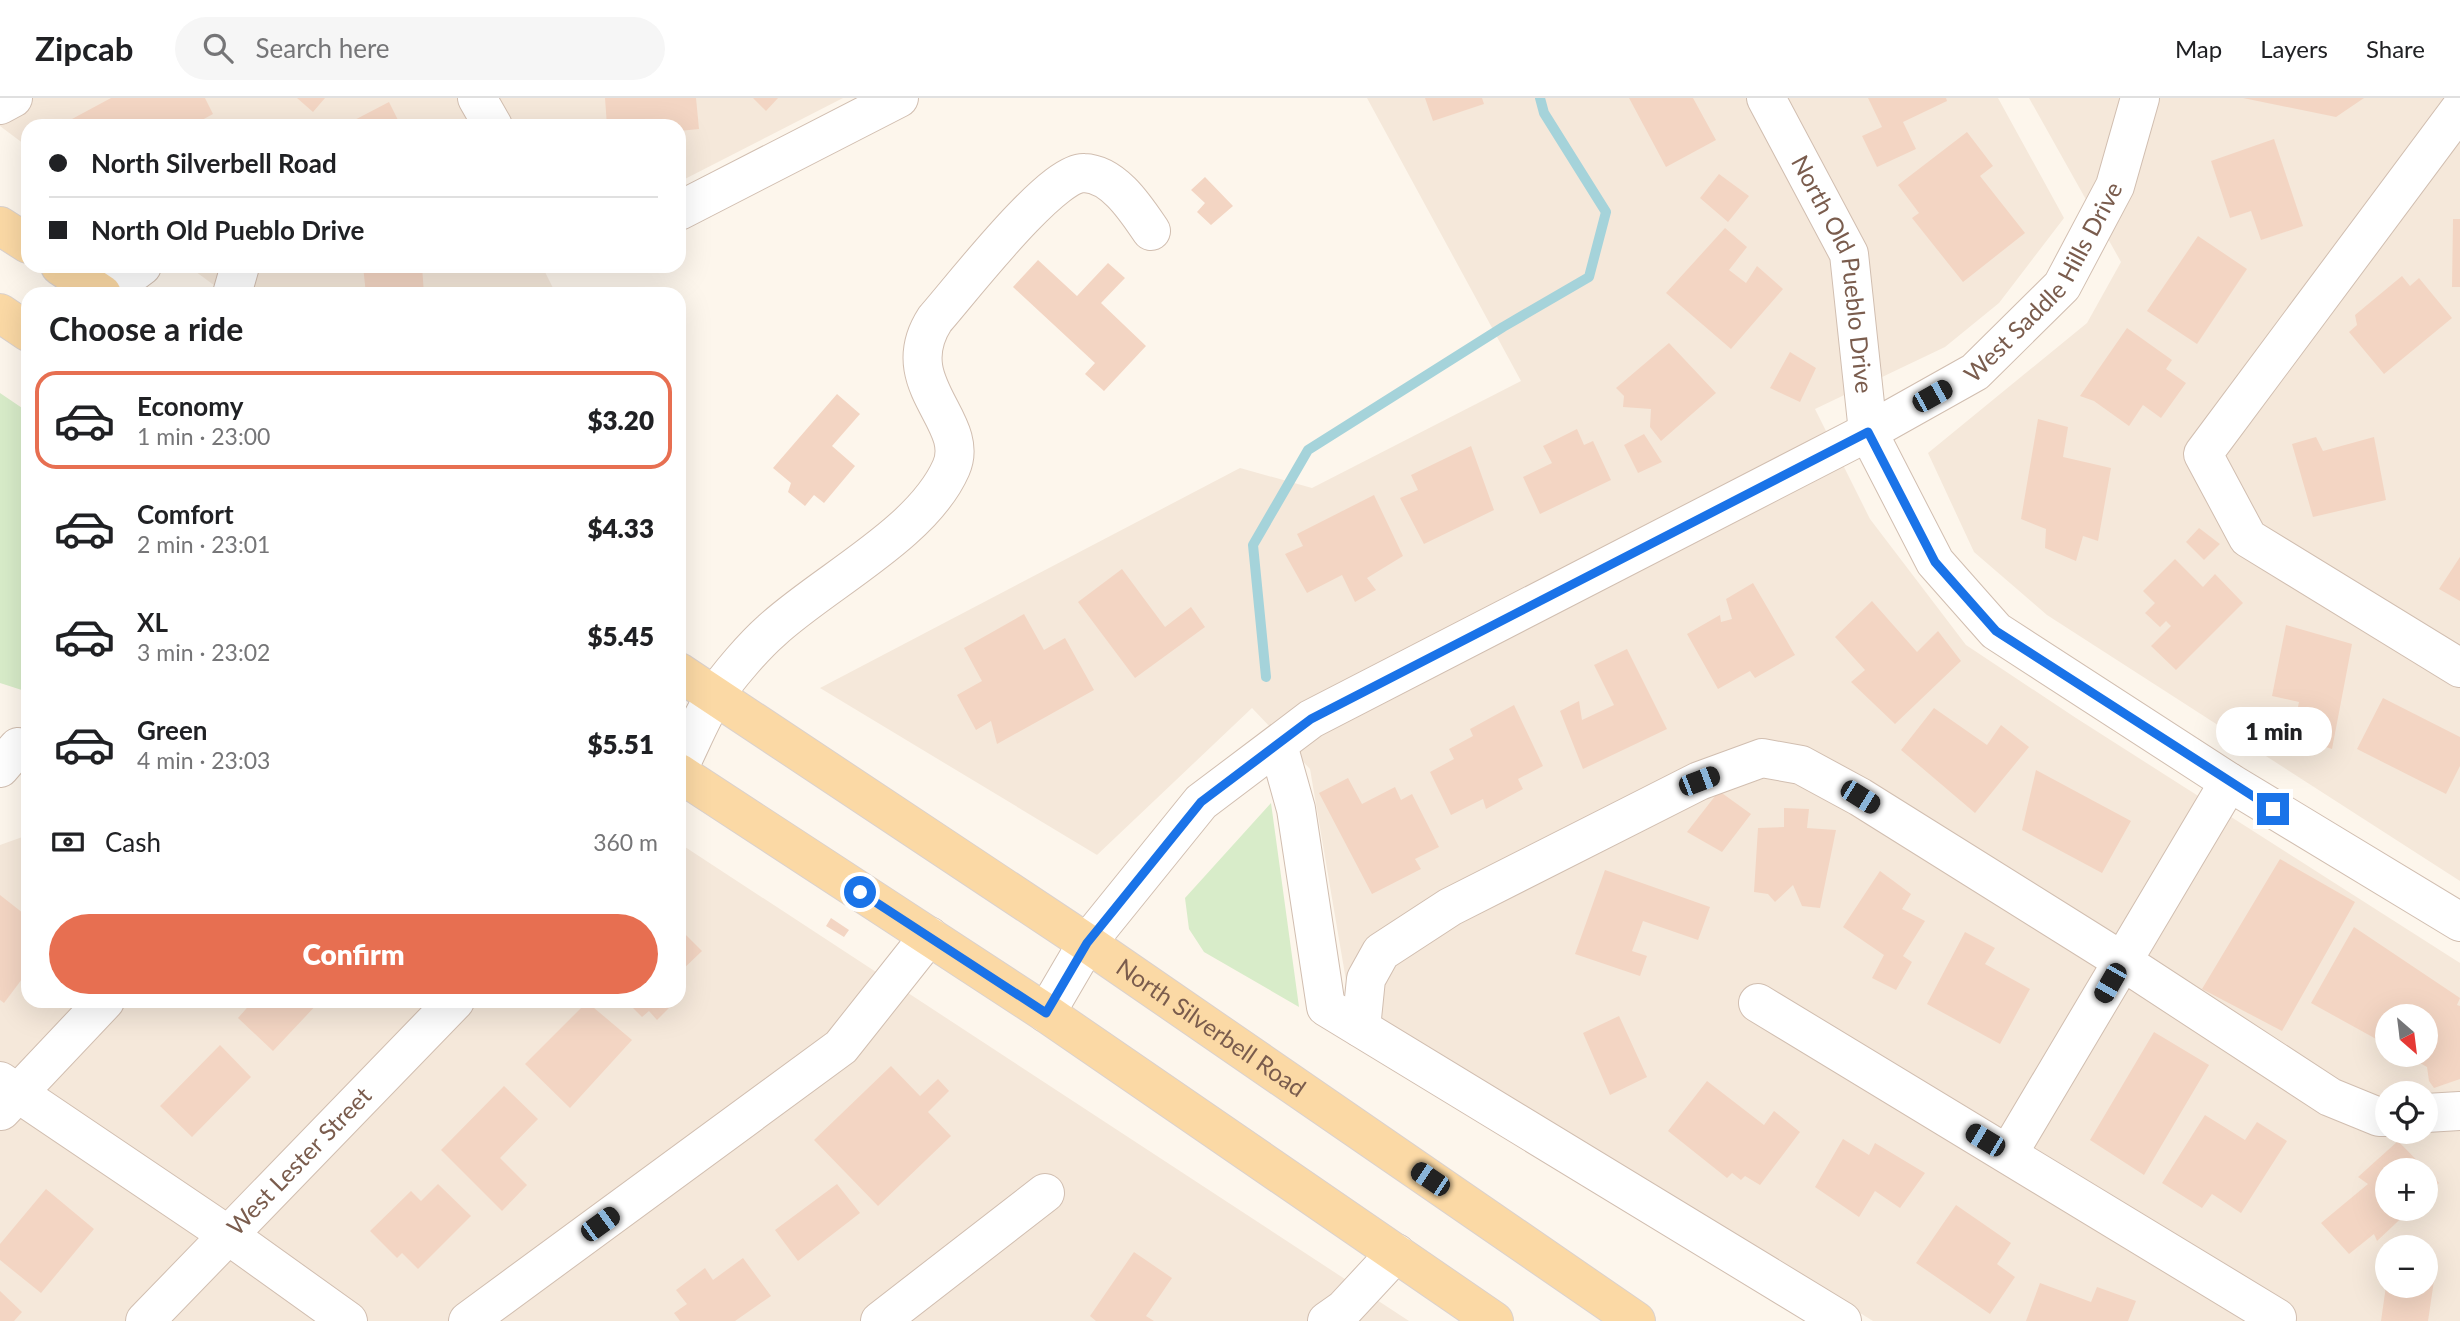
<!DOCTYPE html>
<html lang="en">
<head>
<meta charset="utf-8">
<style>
	body { margin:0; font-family:Lato,sans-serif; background:#f6f6f6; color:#202124; height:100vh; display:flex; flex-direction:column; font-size:26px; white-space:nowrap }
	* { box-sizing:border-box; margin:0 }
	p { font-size:23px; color:#757577 }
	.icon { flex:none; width:38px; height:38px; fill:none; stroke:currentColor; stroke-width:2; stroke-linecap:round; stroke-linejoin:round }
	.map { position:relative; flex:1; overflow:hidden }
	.side { position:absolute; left:21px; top:189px; width:665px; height:721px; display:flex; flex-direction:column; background:#fff; border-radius:21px; box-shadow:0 7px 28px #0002 }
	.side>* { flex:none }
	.hud { position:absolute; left:21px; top:21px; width:665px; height:154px; border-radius:21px; box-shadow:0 7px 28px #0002; display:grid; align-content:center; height:154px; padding:0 28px; background:#fff }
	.needle { width:46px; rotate:152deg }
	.tools { position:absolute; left:2375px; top:906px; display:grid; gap:14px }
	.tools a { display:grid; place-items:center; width:63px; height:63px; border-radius:50%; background:#fff; box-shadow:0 7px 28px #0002; font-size:35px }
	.end { position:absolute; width:32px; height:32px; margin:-16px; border:9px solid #1a73e8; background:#fff; box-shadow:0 0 0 4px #fff }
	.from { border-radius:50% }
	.bubble { position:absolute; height:49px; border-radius:24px; background:#fff; box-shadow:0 7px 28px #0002; font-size:23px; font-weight:800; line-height:49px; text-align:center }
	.car { position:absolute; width:21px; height:42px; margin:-21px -10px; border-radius:9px; box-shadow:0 0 5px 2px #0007; background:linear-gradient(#222 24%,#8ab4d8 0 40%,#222 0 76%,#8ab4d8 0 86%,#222 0) }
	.hud b { display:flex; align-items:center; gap:24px; height:66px; font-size:26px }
	.hud b+b { border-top:2px solid #e0e0e0 }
	.hud i { width:18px; height:18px; background:#202124 }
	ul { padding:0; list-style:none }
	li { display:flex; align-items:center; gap:21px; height:98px; margin:0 14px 10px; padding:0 14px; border:4px solid transparent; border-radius:21px }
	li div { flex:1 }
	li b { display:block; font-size:26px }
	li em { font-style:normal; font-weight:800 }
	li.selected { border-color:#e76f51 }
	li>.icon { width:63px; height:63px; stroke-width:1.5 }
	h2 { padding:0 28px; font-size:32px; line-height:84px }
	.pay { display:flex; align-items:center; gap:18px; height:77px; padding:0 28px; font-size:26px }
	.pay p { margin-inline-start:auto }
	.button { display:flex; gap:14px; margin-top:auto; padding:14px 28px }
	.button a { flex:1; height:80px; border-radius:42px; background:#e76f51; color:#fff; font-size:28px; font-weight:800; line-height:80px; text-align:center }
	header { display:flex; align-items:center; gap:42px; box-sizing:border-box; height:98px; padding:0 35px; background:#fff; border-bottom:2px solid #e0e0e0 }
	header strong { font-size:33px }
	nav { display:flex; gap:38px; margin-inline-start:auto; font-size:24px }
	.search { width:490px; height:63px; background:#f6f6f6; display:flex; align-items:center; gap:18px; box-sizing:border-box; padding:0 24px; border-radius:38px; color:#757577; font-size:26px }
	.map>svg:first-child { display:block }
	.residential { fill:#f5e8da; fill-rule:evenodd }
	.green { fill:#d8ecc9 }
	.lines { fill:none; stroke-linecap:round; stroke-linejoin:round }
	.stream { stroke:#a5d3da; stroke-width:10 }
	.building { fill:#f3d5c3 }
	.minor-casing { stroke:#d1beb0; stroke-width:40 }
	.major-casing { stroke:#dad1cd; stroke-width:40 }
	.minor { stroke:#fff; stroke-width:38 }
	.major { stroke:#fbd9a5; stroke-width:38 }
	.route { stroke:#1a73e8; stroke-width:9 }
	.labels { text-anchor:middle; stroke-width:5; stroke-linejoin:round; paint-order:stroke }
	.street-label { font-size:24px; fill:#7a5c4d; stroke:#fffaf3 }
</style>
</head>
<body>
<header>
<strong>Zipcab</strong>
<div class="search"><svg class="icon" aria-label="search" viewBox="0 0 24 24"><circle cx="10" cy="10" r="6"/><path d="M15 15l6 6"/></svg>Search here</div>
<nav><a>Map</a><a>Layers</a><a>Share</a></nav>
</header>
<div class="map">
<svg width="2460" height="1223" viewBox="0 0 2460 1223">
	<rect width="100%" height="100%" fill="#fdf6ec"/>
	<path class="residential" d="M0 0H843L679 84V28H28V49L0 28Z
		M1367 0H1998L2064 120 1999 205 1945 249 1815 311 1870 421 1966 547 2076 620 2460 865V1223H1873L1349 900 1310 671 1252 610 1097 757 820 590 1240 370 1312 390 1521 283ZM2387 919H2426V957H2387ZM2387 996H2426V1034H2387ZM2387 1073H2426V1111H2387ZM2387 1150H2426V1188H2387Z
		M2029 0H2460V783L2047 517 1974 454 1928 355 2087 225 2121 164Z
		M188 168H542L556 196H226Z
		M28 737V903H679V745L1409 1223H0V747Z"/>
	<path class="green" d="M0 295 28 314V594L0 585Z
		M1271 705 1299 909 1204 854 1189 831 1185 800Z"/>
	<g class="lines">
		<path class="stream" d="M1266 579 1253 447 1308 352 1503 229 1589 179 1606 114 1544 15 1540 0"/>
	</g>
	<path class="building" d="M111 0H205L213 16 191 28H59Z
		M297 0H325L313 14Z
		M605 0H696L699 31 679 33V28H607Z
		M753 0H778L766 13Z
		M1425 0H1482L1484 6 1433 23Z
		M1629 0H1693L1716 42 1666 69Z
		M1868 0H1946L1947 3 1903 24 1916 51 1877 69 1862 38 1882 29Z
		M2243 0H2364L2336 19Z
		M389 4 401 28H343Z
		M1967 34 1993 68 1980 78 2025 135 1963 184 1912 120 1919 115 1898 87Z
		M2274 41 2303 128 2261 142 2251 113 2230 120 2211 63Z
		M1719 76 1749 98 1728 124 1700 100Z
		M1205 79 1233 108 1211 127 1197 114 1205 105 1191 92Z
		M2453 121H2460V189H2452Z
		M1725 130 1747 149 1729 172 1746 185 1757 168 1783 191 1731 251 1666 195Z
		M2198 138 2247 171 2197 246 2147 213Z
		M1038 162 1077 198 1108 165 1125 180 1101 205 1146 248 1104 293 1085 276 1095 265 1013 189Z
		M363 168H422L424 196H366Z
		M2402 178 2410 188 2419 180 2452 220 2384 276 2349 234 2357 227 2355 217Z
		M2127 230 2172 262 2166 271 2186 285 2161 320 2143 307 2129 328 2094 303 2080 298Z
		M1669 245 1716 295 1661 343 1650 329 1651 311 1623 309 1624 298 1616 290Z
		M1790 254 1816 270 1800 304 1770 290Z
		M837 296 860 316 832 348 855 368 824 405 814 397 805 408 788 394 791 385 773 370Z
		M2038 321 2068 329 2063 359 2111 370 2098 443 2083 438 2076 463 2045 450 2046 431 2021 421Z
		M1577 331 1584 347 1593 343 1611 382 1540 416 1523 379 1552 365 1543 348Z
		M1644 336 1662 364 1638 375 1624 347Z
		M2316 339 2323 353 2374 339 2386 402 2313 419 2292 346Z
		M1471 348 1494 412 1424 446 1400 400 1418 392 1411 377Z
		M1374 397 1403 458 1367 480 1376 492 1355 504 1342 477 1307 495 1285 456 1303 448 1297 436Z
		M2199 430 2220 446 2204 462 2186 444Z
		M2460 459V503L2439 491Z
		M2175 461 2203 489 2215 476 2243 505 2176 572 2151 548 2171 528 2166 523 2160 529 2145 515 2155 505 2143 493Z
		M1122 471 1165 529 1191 509 1205 529 1135 580 1078 504Z
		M1753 485 1795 557 1755 580 1750 573 1718 591 1687 536 1720 517 1721 524 1732 521 1726 501Z
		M1872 503 1917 554 1938 533 1961 563 1895 626 1851 584 1865 572 1835 539Z
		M1024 516 1044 552 1065 540 1094 592 997 646 991 623 976 632 957 597 982 583 964 550Z
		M2286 527 2352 546 2332 651 2292 638 2299 604 2272 598Z
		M1627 551 1667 631 1583 671 1560 613 1579 603 1582 622 1614 607 1594 567Z
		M2383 600 2460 639V668L2446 696 2357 651Z
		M1514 607 1543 668 1518 681 1523 691 1486 711 1483 701 1451 717 1430 674 1454 661 1449 651 1473 638 1470 631Z
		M1934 610 1987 647 2001 627 2029 649 1975 715 1901 652Z
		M2036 672 2131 723 2102 775 2022 732Z
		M1348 680 1362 706 1395 689 1401 702 1412 696 1439 749 1415 761 1421 771 1372 796 1319 695Z
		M1719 693 1751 716 1722 754 1687 734Z
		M1784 710 1809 711 1807 730 1836 732 1820 810 1802 808 1793 787 1775 804 1768 796 1754 794 1758 730 1784 729Z
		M2280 761 2355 804 2282 933 2202 891Z
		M1605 772 1710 809 1698 842 1643 823 1632 853 1647 858 1640 878 1575 856Z
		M1880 773 1911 796 1902 811 1925 823 1903 858 1912 864 1896 892 1872 880 1884 857 1843 829Z
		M0 797 28 819V873L4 905 0 902Z
		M831 820 849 832 844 839 826 828Z
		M2354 829 2460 900 2457 907 2460 908V981L2434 990 2429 983 2427 969 2406 957H2426V919H2387V947L2311 905Z
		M679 830 702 853 679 875Z
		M1965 834 1995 850 1985 866 2030 891 2000 946 1927 906Z
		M253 903H320L273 953 238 920Z
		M626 903H676L657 922 649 913 642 919Z
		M587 904 632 942 570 1010 525 966Z
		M1619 918 1647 979 1610 997 1583 935Z
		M2154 934 2209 967 2144 1077 2090 1042Z
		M220 947 251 979 192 1039 160 1008Z
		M891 968 920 998 938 981 949 993 928 1014 951 1038 878 1108 814 1042Z
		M1707 983 1764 1027 1774 1013 1800 1034 1760 1087 1745 1078 1741 1082 1732 1075 1727 1080 1668 1033Z
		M504 988 538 1021 500 1060 527 1087 502 1113 441 1052Z
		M2205 1017 2245 1042 2257 1024 2287 1043 2241 1115 2212 1096 2202 1110 2162 1085Z
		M1843 1041 1869 1057 1875 1045 1925 1075 1900 1110 1875 1093 1859 1119 1815 1089Z
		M2398 1043 2439 1085 2426 1098V1073H2387V1111H2411L2377 1143 2374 1136 2349 1156 2321 1125 2368 1086 2358 1079Z
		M438 1086 471 1118 418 1171 402 1155 397 1160 370 1133 411 1093 421 1103Z
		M837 1086 860 1115 798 1163 775 1132Z
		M46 1091 94 1131 41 1195 0 1162V1146Z
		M1956 1107 2011 1145 1997 1166 2015 1179 1990 1216 1916 1165Z
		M1134 1154 1172 1180 1146 1218 1154 1223H1096L1090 1218Z
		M743 1160 771 1198 735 1223H680L674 1215 687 1206 676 1192 705 1170 713 1182Z
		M2426 1174 2435 1176 2428 1223H2381L2386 1188H2426Z
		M2040 1185 2091 1204 2097 1189 2136 1203 2128 1223H2026Z
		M0 1193 22 1214 14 1223H0Z"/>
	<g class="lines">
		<defs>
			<g id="minor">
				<path d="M477 0 493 28"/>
				<path id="s1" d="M1766 0 1849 156 1868 334 1935 464 1996 533 2229 684 2460 824"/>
				<path d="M0 7 13 0"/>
				<path d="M2460 11 2203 356 2248 440 2460 570"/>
				<path d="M679 113 899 0"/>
				<path d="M92 189C111 186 126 181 142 168"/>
				<path d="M232 196 240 168"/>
				<path d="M1278 647 1296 711 1326 909 1842 1223"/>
				<path d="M679 669C691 646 701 619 715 598 727 579 754 548 771 533 824 484 922 436 951 370 972 323 893 286 935 221 959 194 1052 73 1084 75 1114 76 1136 111 1151 133"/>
				<path d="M0 670 18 649"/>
				<path d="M1758 905 2277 1220"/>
				<path id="s2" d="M1046 915 1087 845 1201 704 1311 621 1868 334 1975 274 2062 188 2115 88 2140 0"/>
				<path d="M1361 930 1366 881 1381 854 1450 809 1699 683 1762 660 1801 667 1860 699 2122 863 2330 999 2379 1019H2387"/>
				<path d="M0 983 228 1137 348 1223"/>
				<path d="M1 1013 105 903"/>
				<path d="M2426 1015 2460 1013"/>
				<path d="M2008 1056 2229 684"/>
				<path id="s3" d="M145 1223 455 903"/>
				<path d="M468 1223 841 949 929 838"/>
				<path d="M880 1223 1045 1095"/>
				<path d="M1327 1223 1344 1211 1396 1155"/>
			</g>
			<g id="major">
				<path d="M0 128 28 146"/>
				<path d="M60 168 102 196"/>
				<path d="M0 215 28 234"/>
				<path id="s4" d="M679 574 1087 845 1636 1223"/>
				<path d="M679 675 1046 915 1494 1223"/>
			</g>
		</defs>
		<use href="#minor" class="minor-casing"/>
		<use href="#major" class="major-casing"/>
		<use href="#minor" class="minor"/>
		<use href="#major" class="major"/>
	</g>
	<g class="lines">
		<path class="route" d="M860 794 1046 915 1087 845 1201 704 1311 621 1868 334 1935 464 1996 533 2273 711"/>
	</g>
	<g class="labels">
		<g class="street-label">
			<text dy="8" stroke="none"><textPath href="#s1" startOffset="192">North Old Pueblo Drive</textPath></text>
			<text dy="8" stroke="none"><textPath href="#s2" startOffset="1264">West Saddle Hills Drive</textPath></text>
			<text dy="8" stroke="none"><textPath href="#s4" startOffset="640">North Silverbell Road</textPath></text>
			<text dy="8" stroke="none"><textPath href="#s3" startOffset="222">West Lester Street</textPath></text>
		</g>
	</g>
</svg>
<div class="tools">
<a><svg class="needle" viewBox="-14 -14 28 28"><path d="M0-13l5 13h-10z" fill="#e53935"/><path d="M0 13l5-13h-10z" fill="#757577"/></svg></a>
<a><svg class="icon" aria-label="locate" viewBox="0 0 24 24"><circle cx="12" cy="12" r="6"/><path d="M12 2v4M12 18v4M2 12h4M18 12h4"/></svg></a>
<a>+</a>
<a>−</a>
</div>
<i class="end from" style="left:860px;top:794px"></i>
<i class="end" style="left:2273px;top:711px"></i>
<div class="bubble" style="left:2216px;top:609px;width:116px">1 min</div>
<i class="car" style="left:1932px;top:298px;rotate:61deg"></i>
<i class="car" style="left:1699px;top:683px;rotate:69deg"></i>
<i class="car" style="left:1860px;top:699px;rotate:122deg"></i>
<i class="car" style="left:2110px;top:885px;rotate:210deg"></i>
<i class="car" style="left:1985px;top:1042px;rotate:301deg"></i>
<i class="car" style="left:1430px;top:1081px;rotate:304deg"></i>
<i class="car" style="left:600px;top:1126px;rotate:54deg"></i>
<div class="hud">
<b><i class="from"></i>North Silverbell Road</b>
<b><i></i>North Old Pueblo Drive</b>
</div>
<section class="side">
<h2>Choose a ride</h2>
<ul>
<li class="selected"><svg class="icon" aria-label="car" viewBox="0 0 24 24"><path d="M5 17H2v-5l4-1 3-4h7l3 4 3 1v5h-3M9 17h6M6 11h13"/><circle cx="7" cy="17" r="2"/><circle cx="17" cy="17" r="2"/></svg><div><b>Economy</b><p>1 min · 23:00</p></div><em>$3.20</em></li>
<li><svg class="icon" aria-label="car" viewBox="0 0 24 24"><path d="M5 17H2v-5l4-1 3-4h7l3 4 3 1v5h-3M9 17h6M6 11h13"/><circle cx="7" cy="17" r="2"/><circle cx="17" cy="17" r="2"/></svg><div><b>Comfort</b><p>2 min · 23:01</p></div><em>$4.33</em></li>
<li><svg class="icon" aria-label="car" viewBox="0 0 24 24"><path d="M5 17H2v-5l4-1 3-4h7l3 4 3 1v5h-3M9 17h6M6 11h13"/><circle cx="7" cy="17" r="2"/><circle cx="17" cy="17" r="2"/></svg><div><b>XL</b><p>3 min · 23:02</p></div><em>$5.45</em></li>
<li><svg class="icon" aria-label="car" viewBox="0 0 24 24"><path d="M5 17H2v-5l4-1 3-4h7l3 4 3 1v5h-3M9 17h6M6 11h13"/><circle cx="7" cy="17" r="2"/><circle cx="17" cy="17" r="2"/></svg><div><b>Green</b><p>4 min · 23:03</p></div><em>$5.51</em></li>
</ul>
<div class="pay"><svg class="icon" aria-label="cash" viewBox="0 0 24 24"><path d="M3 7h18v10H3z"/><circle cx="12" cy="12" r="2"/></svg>Cash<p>360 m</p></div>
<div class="button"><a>Confirm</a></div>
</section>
</div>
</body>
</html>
